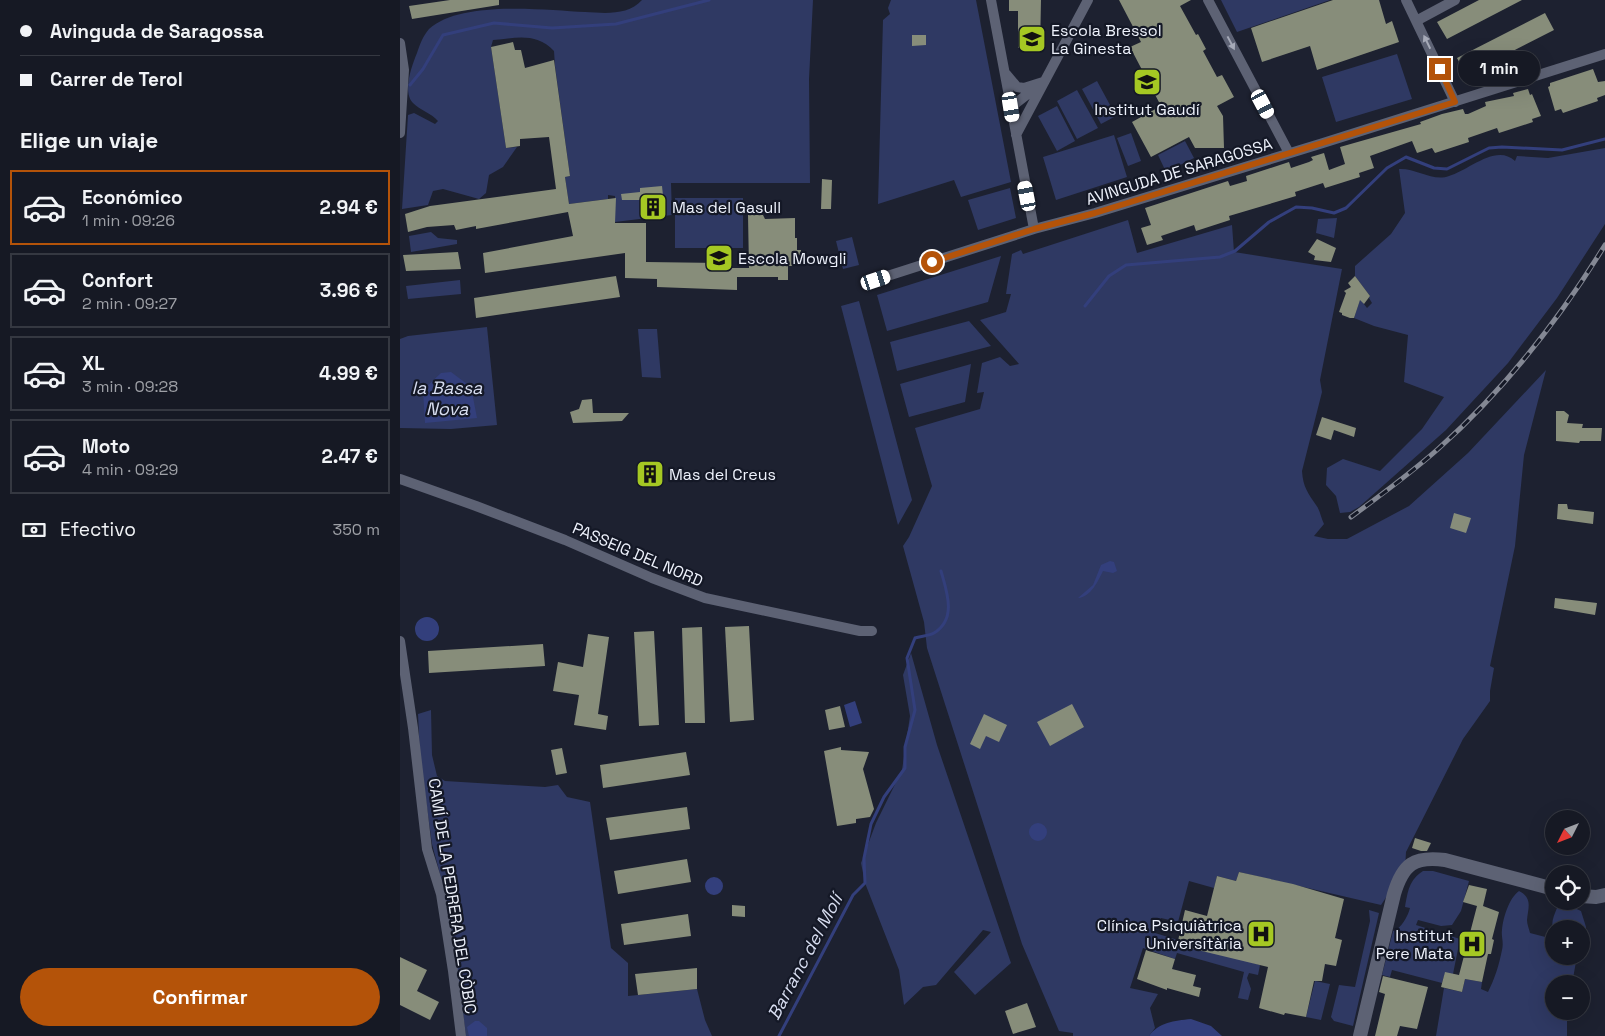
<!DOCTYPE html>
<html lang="es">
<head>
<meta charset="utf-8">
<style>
	body { margin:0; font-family:"Space Grotesk",sans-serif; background:#232631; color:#f1f3f6; height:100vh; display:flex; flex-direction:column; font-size:19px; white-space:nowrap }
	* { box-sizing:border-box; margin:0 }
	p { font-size:16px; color:#9ea0a6 }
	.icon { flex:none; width:28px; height:28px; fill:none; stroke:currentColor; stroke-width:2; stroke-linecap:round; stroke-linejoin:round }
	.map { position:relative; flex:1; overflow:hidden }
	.drawer { display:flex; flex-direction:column; background:#161924; width:400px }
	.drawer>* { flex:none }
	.guide { display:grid; align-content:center; height:110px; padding:0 20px; background:#161924 }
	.needle { width:32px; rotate:228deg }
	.fabs { position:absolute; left:1145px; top:810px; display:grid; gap:10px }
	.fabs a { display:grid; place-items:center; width:45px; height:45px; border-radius:50%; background:#161924; box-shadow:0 5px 20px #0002,0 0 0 1px #353841; font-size:25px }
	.end { position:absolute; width:22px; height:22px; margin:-11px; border:6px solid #b45309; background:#fff; box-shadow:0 0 0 2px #fff }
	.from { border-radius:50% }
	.bubble { position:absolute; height:35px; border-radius:18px; background:#161924; box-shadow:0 5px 20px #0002,0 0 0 1px #353841; font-size:16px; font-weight:700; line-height:35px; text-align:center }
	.car { position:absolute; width:15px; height:30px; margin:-15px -8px; border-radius:6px; box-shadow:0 0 4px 1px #0007; background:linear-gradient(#fff 24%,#345 0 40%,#fff 0 76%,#345 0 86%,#fff 0) }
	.guide b { display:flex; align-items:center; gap:18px; height:48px; font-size:19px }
	.guide b+b { border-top:1px solid #353841 }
	.guide i { width:12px; height:12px; background:#f1f3f6 }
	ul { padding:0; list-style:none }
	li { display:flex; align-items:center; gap:15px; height:75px; margin:0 10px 8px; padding:0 10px; border:2px solid #353841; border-radius:0px }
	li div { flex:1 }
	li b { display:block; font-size:19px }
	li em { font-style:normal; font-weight:700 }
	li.current { border-color:#b45309 }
	li>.icon { width:45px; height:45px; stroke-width:1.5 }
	h2 { padding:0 20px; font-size:22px; line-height:60px }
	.pay { display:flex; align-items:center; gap:12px; height:55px; padding:0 20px; font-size:19px }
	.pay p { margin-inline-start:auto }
	.cta { display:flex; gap:10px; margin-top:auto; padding:10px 20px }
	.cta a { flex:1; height:58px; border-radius:30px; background:#b45309; color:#fff; font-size:20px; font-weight:700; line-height:58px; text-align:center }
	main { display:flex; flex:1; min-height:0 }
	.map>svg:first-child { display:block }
	.green { fill:#2f3963 }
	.water { fill:#333f7c }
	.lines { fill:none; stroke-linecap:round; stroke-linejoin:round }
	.stream { stroke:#333f7c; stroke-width:3 }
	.building { fill:#878d7a }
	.street { stroke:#5d6274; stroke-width:10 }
	.secondary { stroke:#5d6274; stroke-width:14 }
	.rail-casing { stroke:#848894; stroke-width:5 }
	.rail { stroke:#141826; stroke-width:3; stroke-dasharray:9; stroke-linecap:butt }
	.oneway { fill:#a6aab8 }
	.route { stroke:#b45309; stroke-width:6 }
	.labels { text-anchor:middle; stroke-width:4.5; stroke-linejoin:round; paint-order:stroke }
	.poi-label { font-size:16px; fill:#eef2fc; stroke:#141826; text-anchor:start }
	.street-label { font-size:16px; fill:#eef2fc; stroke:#141826 }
	.water-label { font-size:18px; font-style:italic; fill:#d7ddf0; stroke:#141826 }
</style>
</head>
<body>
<main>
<section class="drawer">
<div class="guide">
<b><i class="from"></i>Avinguda de Saragossa</b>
<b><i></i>Carrer de Terol</b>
</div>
<h2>Elige un viaje</h2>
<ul>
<li class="current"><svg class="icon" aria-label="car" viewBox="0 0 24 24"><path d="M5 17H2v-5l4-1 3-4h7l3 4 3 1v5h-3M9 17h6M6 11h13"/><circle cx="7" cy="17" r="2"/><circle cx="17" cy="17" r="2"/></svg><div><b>Económico</b><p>1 min · 09:26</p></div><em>2.94 €</em></li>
<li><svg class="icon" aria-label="car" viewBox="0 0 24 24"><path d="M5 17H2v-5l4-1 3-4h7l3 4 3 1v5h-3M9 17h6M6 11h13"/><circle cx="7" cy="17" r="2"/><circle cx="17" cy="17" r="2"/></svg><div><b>Confort</b><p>2 min · 09:27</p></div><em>3.96 €</em></li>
<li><svg class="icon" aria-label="car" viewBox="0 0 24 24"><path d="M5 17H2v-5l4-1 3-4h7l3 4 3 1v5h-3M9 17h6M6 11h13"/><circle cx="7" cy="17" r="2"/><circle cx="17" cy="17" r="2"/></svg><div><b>XL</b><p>3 min · 09:28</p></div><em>4.99 €</em></li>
<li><svg class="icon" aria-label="car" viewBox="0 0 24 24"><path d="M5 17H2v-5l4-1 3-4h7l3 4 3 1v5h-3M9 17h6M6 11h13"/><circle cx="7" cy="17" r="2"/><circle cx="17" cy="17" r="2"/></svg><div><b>Moto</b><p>4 min · 09:29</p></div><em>2.47 €</em></li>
</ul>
<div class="pay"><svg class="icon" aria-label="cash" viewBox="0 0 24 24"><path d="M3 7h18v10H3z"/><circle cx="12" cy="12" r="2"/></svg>Efectivo<p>350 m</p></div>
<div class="cta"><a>Confirmar</a></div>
</section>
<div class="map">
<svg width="1205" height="1036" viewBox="0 0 1205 1036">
	<rect width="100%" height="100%" fill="#1d2130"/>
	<path class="green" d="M242 0H413L409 79 410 183H271L272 215 215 222V196L208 195V199L169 204 165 177 170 176 155 66 154 51C136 32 116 38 93 40L91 47 106 148 117 147 103 167 89 175 86 193 79 199 43 189 33 191 28 205 2 209 8 115 14 113 35 124 38 121C31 113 20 110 13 103 2 92 12 65 17 53 20 44 23 36 29 29 61 0 144 10 185 12 204 13 228 16 242 0Z
		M491 0H576L611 182 561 197 554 180 478 204 483 20 490 14 488 8Z
		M821 0H930L837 32Z
		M997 54 1012 99 936 122 922 77Z
		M697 81 716 116 701 124 682 89Z
		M677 90 698 128 677 139 657 101Z
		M657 106 675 141 657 151 638 116Z
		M731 133 741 161 728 166 717 138Z
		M714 135 727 177 656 200 643 157Z
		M785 141 794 158 766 172 758 155Z
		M1205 148V224L1157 298 1108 363 1046 430 959 507 950 512 940 513 936 496 926 485 927 468 943 459 980 471 1022 429 1044 397 1004 382 1008 335 974 326 954 318 960 299 967 308 972 303 969 298 970 296 955 276V266L991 234 1005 213 999 169C1016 168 1033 182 1049 176 1068 171 1096 143 1115 161L1117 156 1148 158Z
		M610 188 616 218 578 230 568 200Z
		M275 198H343V248H275Z
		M937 218 934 238 916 233 918 219Z
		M728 220 737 253 832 225 834 252 942 269 920 380 922 392 902 471C903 487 908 493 916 505 920 510 921 518 924 524L914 536 928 539H947L1009 506 1068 453 1146 370 1124 455 1115 546 1090 666 1094 668 1090 691V701L1063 739 1006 852 1005 869 981 905 839 872 836 881 817 876 814 888 789 881 778 922 761 918 755 933 860 965 858 975 849 973 847 978 851 989 848 1000 838 998 844 972 777 953 775 959 743 948 730 988 758 994 750 1008 755 1028 749 1036H673V1033L659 1031 622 944 527 648 524 622 503 546 509 537 532 486 515 428 580 409 584 392 577 393 582 363 600 357 610 366 619 364 580 320 606 312 611 294H606L612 254 621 250 623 254Z
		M31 232 38 238 57 240V244L11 252 9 236Z
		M452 237 459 265 443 269 436 241Z
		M601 256 588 302 487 331 477 295Z
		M60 280 61 294 8 299 6 286Z
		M459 301 512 500 498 525 441 306Z
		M569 321 591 346 497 371 490 342Z
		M87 327 97 425 51 429 0 428V339L8 336Z
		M238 329H257L261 378 242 377Z
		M571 364 565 402 509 417 500 384Z
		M511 653 537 745 611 963 575 995 554 972 591 932 583 930 536 985 523 987 504 1005 499 970 465 883 461 863 476 823 502 770 510 716 503 675Z
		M31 710 32 755 37 776 45 781 145 787 158 785 167 797 190 802 211 948 228 963V996L297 989 305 1020 312 1036H66L49 908 32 844 20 757 18 714Z
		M1023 871H1033L1069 881 1061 911 1052 925 1041 926 1018 920 1016 925 1060 939 1053 974 1045 973 1042 983 992 970 990 977 982 975 993 931C1001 929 1008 916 1010 908L1005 907C1008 891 1009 880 1023 871Z
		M1119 891C1133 898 1128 908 1127 920 1127 924 1129 929 1130 933L1153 939 1154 937V956H1177L1172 984H1154V1011H1167V1036H1036L1044 988 1062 992 1065 979 1082 982 1081 989 1088 992C1095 978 1099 965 1102 950 1104 942 1101 937 1102 930 1103 918 1109 898 1119 891Z
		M1164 906H1170L1181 911 1186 927 1185 941H1181V929H1154V931C1150 923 1154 916 1157 908Z
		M969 910 979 913 953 1026 934 1021 931 1017 939 985 955 987 970 921Z
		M915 981 930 984 921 1020 906 1017Z"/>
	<path class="water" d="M51 372 71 387 77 418 25 423 23 390 41 373Z
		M710 561 714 562 717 571 713 573 703 571C698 581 691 597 678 598L693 585 701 565Z
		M15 629a12 12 0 1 1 24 0a12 12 0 1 1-24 0Z
		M455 701 462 723 450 727 444 705Z
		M629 832a9 9 0 1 1 18 0a9 9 0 1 1-18 0Z
		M305 886a9 9 0 1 1 18 0a9 9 0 1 1-18 0Z
		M791 1019 811 1026 822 1036H749C759 1022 774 1021 791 1019Z
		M75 1021H79L87 1028V1036H69L67 1027Z"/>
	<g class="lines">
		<path class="stream" d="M10 85 23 69 43 35 94 23 152 28 216 24 309 0
			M685 306 709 276 726 265 820 257 835 251 869 222 896 207 912 208 934 213 946 208 987 168 1006 157 1034 168 1047 169 1089 148 1102 147 1162 150 1205 139
			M379 1036 453 895 465 883 464 858 471 824 484 797 505 768V747L515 710 507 658 515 638C520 636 529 636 534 633 557 619 547 592 541 571"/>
	</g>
	<path class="building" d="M50 0H99V5L12 19 9 6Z
		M609 0H641L640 49 618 48V11H609Z
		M719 0H791L780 6 796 35 798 34 806 49 803 51 817 77 822 75 834 97 817 106 823 116 824 148H795L789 137 751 157 732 122 761 106 730 47 741 42Z
		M933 0H979L986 24 992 21 999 42 917 70 910 46 862 62 851 28Z
		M1079 0H1122L1047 39 1037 22Z
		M1145 13 1154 30 1066 75 1057 58Z
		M512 35H526V45L512 46Z
		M113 42 115 50H121L125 68 154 60 170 176 165 177 169 204 216 198 215 223H246V262L320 263V268H349L348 215H363L365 219 395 218V238H397V250H401V266H388V280H378V277H337V290L257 287V279L225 278V253L85 273 83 253 173 236 168 212 76 229V226L56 230 54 225 27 227 8 232 5 214 30 206 156 189 149 137 120 139V146L106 148 91 47Z
		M1193 69 1198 82 1205 81V95L1197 98 1198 101 1163 113 1161 109 1155 111 1148 87 1150 86V83Z
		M1128 89 1130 95 1132 94 1141 116 1132 119 1133 122 1099 133 1097 128 1068 138 1069 142 1035 153 1032 148 1017 153 1012 141 970 156 974 168 959 173 960 177 925 188 923 183 895 192 896 196 829 216 830 220 796 231 794 225 761 236 763 240 747 245 741 228 751 225 745 208 828 181 830 186 847 181 846 176 889 162 891 168 909 162 913 160 911 157 924 153 929 170 945 164 940 147 1021 124 1020 122 1042 114 1063 109 1065 114H1068L1086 106 1085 102 1114 96 1113 93Z
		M422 179 432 180 431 209H421Z
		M262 186 265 214 241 216V200H222L221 194 240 192V188Z
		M917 239 936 248 931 262 914 260 915 256 908 252Z
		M58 252 61 269 6 271 3 255Z
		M216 276 220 297 76 318 74 298Z
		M955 276 970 296 964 304 960 300 954 318H950L942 315V313L939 312 946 293 944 291 951 287 948 283Z
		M192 399 193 413H229L222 421 173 423 170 412 179 409 182 400Z
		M1156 411H1164L1169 415 1167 423 1183 424 1182 428H1202L1201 441H1180L1179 443 1156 441Z
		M922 417 956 428 954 437 934 430 931 440 916 435Z
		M239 464H260V484L240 485Z
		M1158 504H1167L1168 509 1194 512 1193 524 1157 519Z
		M1054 513 1071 518 1066 533 1050 528Z
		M1155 598 1197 603 1195 615 1154 608Z
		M349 626 354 720 330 722 325 627Z
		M302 627 305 723H285L282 628Z
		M254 631 259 725 239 726 234 632Z
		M188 634 209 637 198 714 208 716 206 730 174 725 179 695 153 691 158 662 183 667Z
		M143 644 145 666 29 673 28 651Z
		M672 704 684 727 650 746 637 722Z
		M440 706 445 727 429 730 425 710Z
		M584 714 607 725 599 742 586 736 580 749 570 744Z
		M441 747V750L469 752 463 769 474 809 470 817 456 819V823L437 826 424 751Z
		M162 748 167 773 156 775 151 750Z
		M286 752 290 775 203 788 200 765Z
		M287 807 290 829 210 840 206 818Z
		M1015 838 1031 843 1027 851H1021L1012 848Z
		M287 859 291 882 218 894 214 871Z
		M839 872 893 884 944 899 935 938 942 940 936 966 925 964 922 981H914L906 1017 885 1013 884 1015 859 1008 868 967 777 945 785 910 807 916 817 876 836 881Z
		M1069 885 1087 889 1083 906 1099 912 1092 939 1094 940 1091 954H1088L1082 982 1065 979 1062 992 1041 987 1045 972 1059 975 1077 906 1063 902Z
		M332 905 345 906V917L332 916Z
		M288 914 291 936 224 945 221 924Z
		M746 950 775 959 772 969 796 975 793 986 801 988 799 997 767 988V990L737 979Z
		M0 957 27 970 17 991 39 1002 30 1020 0 1005Z
		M297 968V989L238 995 235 974Z
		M983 976 1028 987 1017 1029 1000 1026 997 1036H975L985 994 979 992Z
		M627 1003 636 1027 613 1034 605 1011Z"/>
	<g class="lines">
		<path class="street" d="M591 0 634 229
			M808 0 889 153
			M1006 0 1055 102
			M1016 21 1055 0
			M0 43 4 70 0 133
			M606 74 617 87 624 88 643 82
			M611 107 638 86
			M616 135 688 0
			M475 280 634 229 695 213 923 143 1205 54
			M0 479 76 506 165 540 252 578 305 598 460 631H472
			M0 641 13 728 27 849 41 894 53 971 61 1036"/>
		<path class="secondary" d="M1181 896 1196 897 1205 895
			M960 1036 994 894C1003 864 1014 856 1045 860L1154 889"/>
		<defs>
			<path id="rail" d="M951 517C981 495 1011 473 1038 449 1104 390 1159 320 1205 245"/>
		</defs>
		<use href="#rail" class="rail-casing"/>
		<use href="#rail" class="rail"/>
	</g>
	<defs><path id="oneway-solid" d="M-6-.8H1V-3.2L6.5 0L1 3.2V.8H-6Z" transform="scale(1.25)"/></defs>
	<g class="oneway">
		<use href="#oneway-solid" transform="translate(1027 42) rotate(-116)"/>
		<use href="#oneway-solid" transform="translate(831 43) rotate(62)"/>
	</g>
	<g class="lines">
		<path class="route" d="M532 262 634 229 695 213 1055 102 1040 69"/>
	</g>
	<defs>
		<symbol id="school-square" viewBox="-11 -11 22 22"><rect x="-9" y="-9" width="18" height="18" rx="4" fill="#a5c823" stroke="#141826"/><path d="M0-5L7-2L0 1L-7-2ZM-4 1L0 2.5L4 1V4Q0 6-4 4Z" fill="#111"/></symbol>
		<symbol id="building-square" viewBox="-11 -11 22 22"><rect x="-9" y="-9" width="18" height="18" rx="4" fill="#a5c823" stroke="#141826"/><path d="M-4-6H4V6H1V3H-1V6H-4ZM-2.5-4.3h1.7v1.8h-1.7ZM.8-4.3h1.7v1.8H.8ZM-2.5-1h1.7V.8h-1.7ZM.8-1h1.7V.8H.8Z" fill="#111"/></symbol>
		<symbol id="hospital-square" viewBox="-11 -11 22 22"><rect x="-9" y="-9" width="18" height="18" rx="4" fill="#a5c823" stroke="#141826"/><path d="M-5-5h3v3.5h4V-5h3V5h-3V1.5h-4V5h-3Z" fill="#111"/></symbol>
	</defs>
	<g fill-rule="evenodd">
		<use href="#school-square" x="616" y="23" width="32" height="32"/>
		<use href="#school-square" x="731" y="66" width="32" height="32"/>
		<use href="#building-square" x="237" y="191" width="32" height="32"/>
		<use href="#school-square" x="303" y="242" width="32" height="32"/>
		<use href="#building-square" x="234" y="458" width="32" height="32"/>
		<use href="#hospital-square" x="845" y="918" width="32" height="32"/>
		<use href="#hospital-square" x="1056" y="928" width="32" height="32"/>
	</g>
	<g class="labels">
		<g class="poi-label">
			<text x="651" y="36">Escola Bressol<tspan x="651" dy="18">La Ginesta</tspan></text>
			<text x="747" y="115" text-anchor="middle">Institut Gaudí</text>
			<text x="272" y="213">Mas del Gasull</text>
			<text x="338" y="264">Escola Mowgli</text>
			<text x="269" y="480">Mas del Creus</text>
			<text x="842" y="931" text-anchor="end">Clínica Psiquiàtrica<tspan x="842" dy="18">Universitària</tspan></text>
			<text x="1053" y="941" text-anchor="end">Institut<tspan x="1053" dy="18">Pere Mata</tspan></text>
		</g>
		<g class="street-label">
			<text transform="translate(779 171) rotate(-17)" y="6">AVINGUDA DE SARAGOSSA</text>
			<text transform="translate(238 554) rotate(23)" y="6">PASSEIG DEL NORD</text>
			<text transform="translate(53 896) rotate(81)" y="6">CAMÍ DE LA PEDRERA DEL CÒBIC</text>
		</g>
		<g class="water-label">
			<text x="47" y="394">la Bassa<tspan x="47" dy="21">Nova</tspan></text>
			<text transform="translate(405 957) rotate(-62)" y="6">Barranc del Molí</text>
		</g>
	</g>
</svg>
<div class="fabs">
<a><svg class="needle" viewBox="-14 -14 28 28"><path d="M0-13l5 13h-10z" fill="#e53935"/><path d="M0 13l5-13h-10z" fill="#9ea0a6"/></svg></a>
<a><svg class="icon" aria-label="locate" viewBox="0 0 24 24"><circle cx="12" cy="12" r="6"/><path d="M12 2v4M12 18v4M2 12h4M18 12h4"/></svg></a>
<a>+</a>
<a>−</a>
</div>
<i class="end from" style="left:532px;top:262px"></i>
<i class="end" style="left:1040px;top:69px"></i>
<div class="bubble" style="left:1058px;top:51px;width:82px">1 min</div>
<i class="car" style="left:863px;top:104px;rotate:152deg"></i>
<i class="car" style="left:611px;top:107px;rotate:171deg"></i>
<i class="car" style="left:627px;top:196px;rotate:349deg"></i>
<i class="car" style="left:476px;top:280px;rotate:72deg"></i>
</div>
</main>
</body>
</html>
